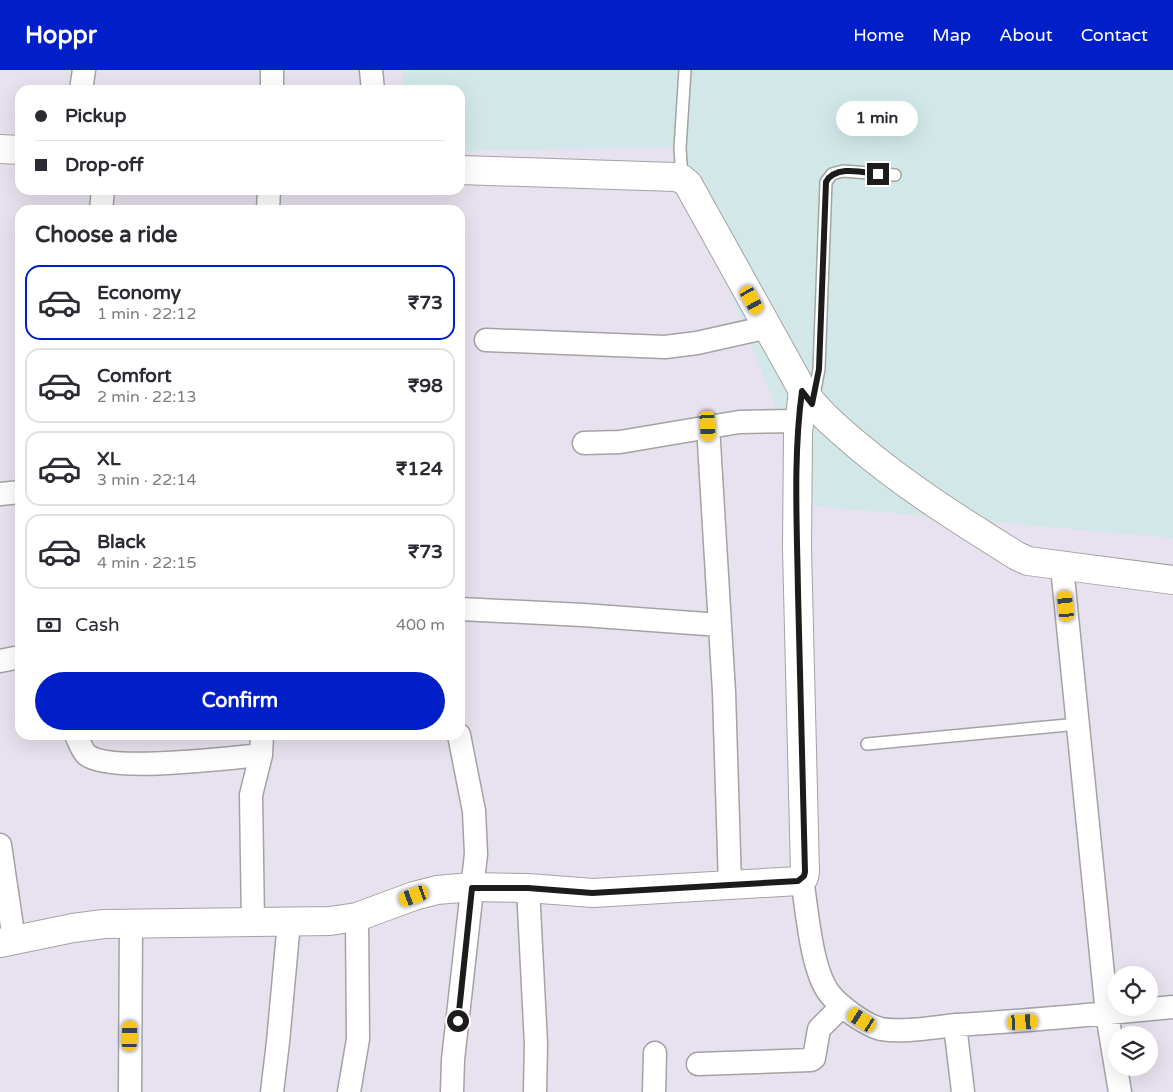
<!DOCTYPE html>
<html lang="en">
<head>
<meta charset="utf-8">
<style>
	body { margin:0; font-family:"Varela Round",sans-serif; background:#f2f2f3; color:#2b2b33; height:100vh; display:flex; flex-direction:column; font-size:19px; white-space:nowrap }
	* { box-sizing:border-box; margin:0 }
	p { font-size:16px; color:#7c7c81 }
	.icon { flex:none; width:28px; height:28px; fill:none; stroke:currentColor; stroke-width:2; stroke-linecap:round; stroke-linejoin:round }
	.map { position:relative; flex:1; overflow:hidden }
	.panel { position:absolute; left:15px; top:135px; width:450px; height:535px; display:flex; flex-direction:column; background:#fff; border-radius:15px; box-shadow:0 5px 20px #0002 }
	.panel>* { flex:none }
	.top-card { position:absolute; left:15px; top:15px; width:450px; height:110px; border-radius:15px; box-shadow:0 5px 20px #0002; display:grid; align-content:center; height:110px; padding:0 20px; background:#fff }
	.tools { position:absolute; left:1108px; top:896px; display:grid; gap:10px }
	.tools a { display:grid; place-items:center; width:50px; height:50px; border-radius:50%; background:#fff; box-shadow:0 5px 20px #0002; font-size:25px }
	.end { position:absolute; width:22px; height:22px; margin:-11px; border:6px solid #1c1c1c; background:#fff; box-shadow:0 0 0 2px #fff }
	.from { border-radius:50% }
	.bubble { position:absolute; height:35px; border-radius:18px; background:#fff; box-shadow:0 5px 20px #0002; font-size:16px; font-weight:700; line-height:35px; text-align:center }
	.car { position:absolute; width:15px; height:30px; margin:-15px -8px; border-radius:6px; box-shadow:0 0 4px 1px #0007; background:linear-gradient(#f5c518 24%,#345 0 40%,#f5c518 0 76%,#345 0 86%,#f5c518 0) }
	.top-card b { display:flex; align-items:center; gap:18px; height:48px; font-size:19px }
	.top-card b+b { border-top:1px solid #e1e1e2 }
	.top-card i { width:12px; height:12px; background:#2b2b33 }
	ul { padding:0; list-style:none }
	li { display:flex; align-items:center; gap:15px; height:75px; margin:0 10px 8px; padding:0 10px; border:2px solid #e1e1e2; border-radius:15px }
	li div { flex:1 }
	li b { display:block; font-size:19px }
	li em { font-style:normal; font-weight:700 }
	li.on { border-color:#001fc9 }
	li>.icon { width:45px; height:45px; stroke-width:1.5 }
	h2 { padding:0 20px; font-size:22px; line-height:60px }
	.pay { display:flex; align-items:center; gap:12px; height:55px; padding:0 20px; font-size:19px }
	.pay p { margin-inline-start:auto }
	.cta { display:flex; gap:10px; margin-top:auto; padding:10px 20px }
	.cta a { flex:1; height:58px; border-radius:30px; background:#001fc9; color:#fff; font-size:20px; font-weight:700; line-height:58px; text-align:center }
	header { display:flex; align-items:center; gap:30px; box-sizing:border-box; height:70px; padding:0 25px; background:#001fc9; color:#fff }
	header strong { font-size:24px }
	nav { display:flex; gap:28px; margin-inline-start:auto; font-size:18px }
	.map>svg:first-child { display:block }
	.industrial { fill:#d2e8e8 }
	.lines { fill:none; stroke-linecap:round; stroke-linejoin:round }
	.service-casing { stroke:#a3a3a3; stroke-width:14 }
	.minor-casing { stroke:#a3a3a3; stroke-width:25 }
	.tertiary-casing { stroke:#a3a3a3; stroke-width:30 }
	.service { stroke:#fff; stroke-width:11 }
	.minor { stroke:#fff; stroke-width:22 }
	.tertiary { stroke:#fff; stroke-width:28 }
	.route { stroke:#1c1c1c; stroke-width:6 }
</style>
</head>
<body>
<header>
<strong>Hoppr</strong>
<nav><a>Home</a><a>Map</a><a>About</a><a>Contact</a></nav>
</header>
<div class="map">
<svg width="1173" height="1022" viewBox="0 0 1173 1022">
	<rect width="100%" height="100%" fill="#e8e1ef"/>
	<path class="industrial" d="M403 0H1173V468L815 436 673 77 460 81V20H403Z"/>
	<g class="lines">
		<defs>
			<path id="service" d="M682 108 680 78 685 0
				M813 330 819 299 826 112 832 104 843 101 895 105
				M867 674 1078 654"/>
			<path id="minor" d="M272 0V20
				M371 0 373 20
				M81 20 84 0
				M101 140 103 120
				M268 140 269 120
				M486 270 665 277 697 273 768 257
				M708 356 724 622 730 815
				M584 373 620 372 739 352 799 351
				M0 424 20 422
				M1062 497 1107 944 1120 1022
				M460 539 583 545 720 555
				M0 591 20 587
				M76 665C79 671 82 681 87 685 110 703 229 688 261 685
				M0 775 14 870
				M802 809C807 839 811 899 829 923 839 936 865 955 881 959 904 963 934 957 957 955 1029 951 1101 944 1173 937
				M528 818 536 974 535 1022
				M253 852 251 725 261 685 262 665
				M955 955 963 1022
				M698 994 811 990 814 988 819 959 842 936
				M130 1022 131 854
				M272 1022 278 972 289 852
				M349 1022 358 969 357 847
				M452 1022 453 990 476 784 474 741 459 665
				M654 1022 655 983"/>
			<path id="tertiary" d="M0 79 20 80
				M460 100 675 107 682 109 688 114 803 321C818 342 837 358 857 375 908 418 961 451 1017 486L1028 491 1173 510
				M0 873 73 858 104 854 330 851 357 847 414 826 437 820 472 817 528 818 593 823 798 811 804 807 805 802 797 479 798 363 803 321"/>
		</defs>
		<use href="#service" class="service-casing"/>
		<use href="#minor" class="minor-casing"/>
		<use href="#tertiary" class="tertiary-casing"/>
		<use href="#service" class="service"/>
		<use href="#minor" class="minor"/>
		<use href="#tertiary" class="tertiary"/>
	</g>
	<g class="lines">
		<path class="route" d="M458 951 472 818H528L592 823 798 811 804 806 805 802C802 708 800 615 798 522 797 455 793 387 802 321L812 334 819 299 826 112C835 95 862 102 878 104"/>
	</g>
</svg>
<div class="tools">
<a><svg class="icon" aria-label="locate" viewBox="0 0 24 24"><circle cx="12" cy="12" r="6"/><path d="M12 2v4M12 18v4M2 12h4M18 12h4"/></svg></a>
<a><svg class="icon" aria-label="layers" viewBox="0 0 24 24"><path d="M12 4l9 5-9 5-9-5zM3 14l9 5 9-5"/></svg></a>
</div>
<i class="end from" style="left:458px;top:951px"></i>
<i class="end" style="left:878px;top:104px"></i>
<div class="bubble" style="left:836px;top:31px;width:82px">1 min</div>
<i class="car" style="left:752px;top:230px;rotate:151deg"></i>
<i class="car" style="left:708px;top:356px;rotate:177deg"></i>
<i class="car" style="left:1066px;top:536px;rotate:354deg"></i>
<i class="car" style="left:414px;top:826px;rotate:250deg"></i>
<i class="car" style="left:862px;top:950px;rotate:302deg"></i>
<i class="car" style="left:1023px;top:952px;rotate:87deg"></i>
<i class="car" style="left:130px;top:966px;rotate:1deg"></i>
<div class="top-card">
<b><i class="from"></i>Pickup</b>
<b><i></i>Drop-off</b>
</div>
<section class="panel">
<h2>Choose a ride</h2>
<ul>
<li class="on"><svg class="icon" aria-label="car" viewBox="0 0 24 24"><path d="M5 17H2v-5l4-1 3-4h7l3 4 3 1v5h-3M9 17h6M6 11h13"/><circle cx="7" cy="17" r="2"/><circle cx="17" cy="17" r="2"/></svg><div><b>Economy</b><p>1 min · 22:12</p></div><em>₹73</em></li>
<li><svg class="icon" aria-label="car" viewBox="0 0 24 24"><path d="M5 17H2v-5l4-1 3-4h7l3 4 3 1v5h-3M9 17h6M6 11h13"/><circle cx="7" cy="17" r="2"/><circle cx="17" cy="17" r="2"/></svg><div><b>Comfort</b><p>2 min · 22:13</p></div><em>₹98</em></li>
<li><svg class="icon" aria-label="car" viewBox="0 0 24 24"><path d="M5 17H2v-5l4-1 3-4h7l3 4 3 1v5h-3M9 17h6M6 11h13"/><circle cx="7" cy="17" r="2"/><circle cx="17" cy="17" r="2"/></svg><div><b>XL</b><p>3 min · 22:14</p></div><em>₹124</em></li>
<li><svg class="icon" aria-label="car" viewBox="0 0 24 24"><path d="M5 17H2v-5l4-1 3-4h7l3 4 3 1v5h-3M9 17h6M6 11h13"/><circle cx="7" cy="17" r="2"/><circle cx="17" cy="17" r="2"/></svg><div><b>Black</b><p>4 min · 22:15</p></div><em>₹73</em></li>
</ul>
<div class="pay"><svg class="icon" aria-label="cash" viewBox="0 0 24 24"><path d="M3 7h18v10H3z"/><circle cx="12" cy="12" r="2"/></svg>Cash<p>400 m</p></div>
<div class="cta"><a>Confirm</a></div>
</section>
</div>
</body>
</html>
